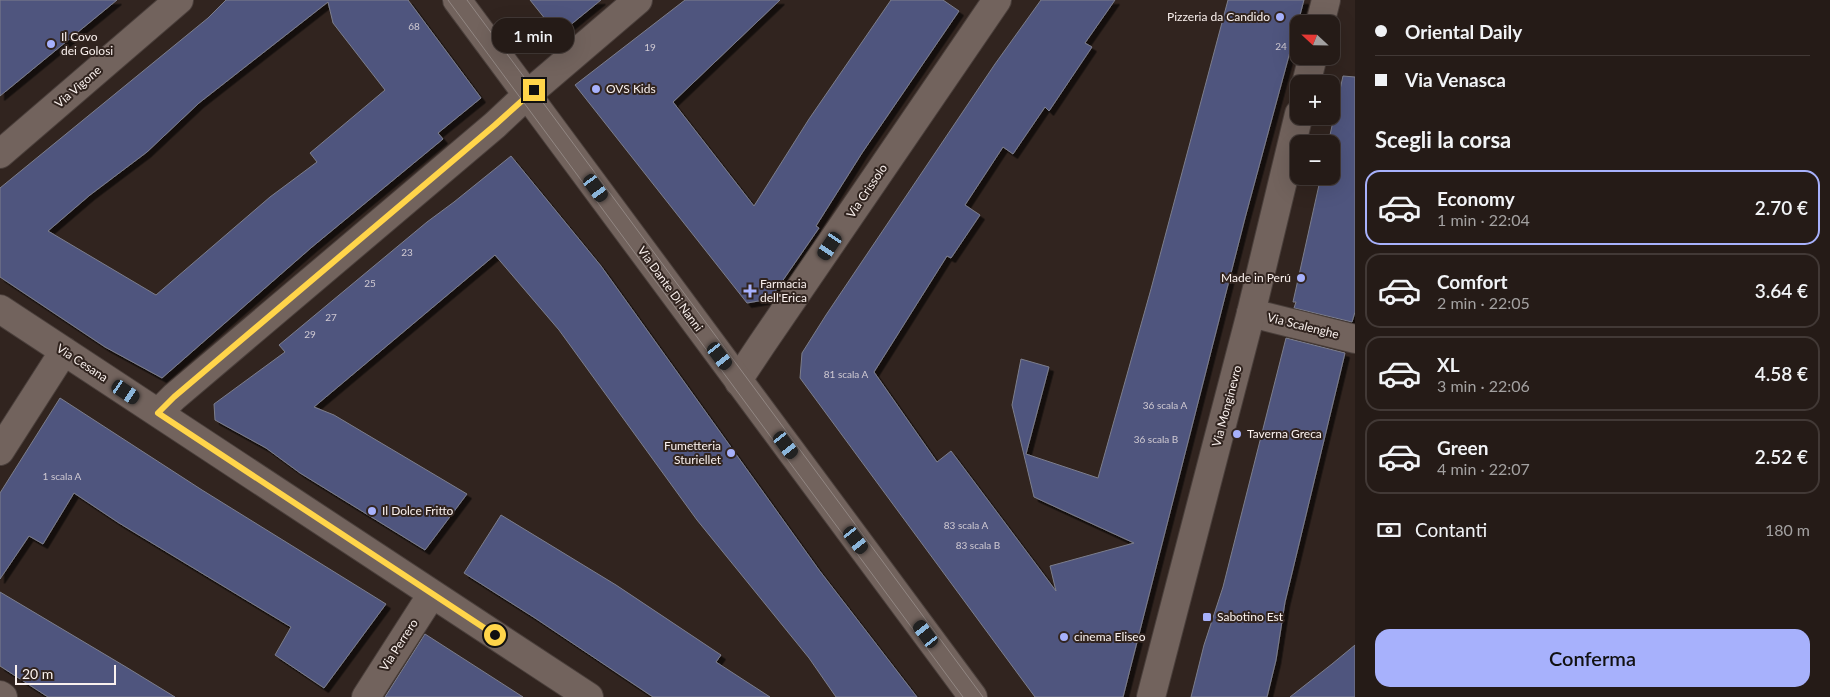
<!DOCTYPE html>
<html lang="it">
<head>
<meta charset="utf-8">
<style>
	body { margin:0; font-family:Lato,sans-serif; background:#2d2420; color:#f1f3f6; height:100vh; display:flex; flex-direction:column; font-size:19px; white-space:nowrap }
	* { box-sizing:border-box; margin:0 }
	p { font-size:16px; color:#a3a1a1 }
	.icon { flex:none; width:28px; height:28px; fill:none; stroke:currentColor; stroke-width:2; stroke-linecap:round; stroke-linejoin:round }
	.map { position:relative; flex:1; overflow:hidden }
	.drawer { display:flex; flex-direction:column; background:#251b17; width:475px }
	.drawer>* { flex:none }
	.banner { display:grid; align-content:center; height:110px; padding:0 20px; background:#251b17 }
	.needle { width:32px; rotate:292deg }
	.buttons { position:absolute; left:1290px; top:15px; display:grid; gap:10px }
	.buttons a { display:grid; place-items:center; width:50px; height:50px; border-radius:10px; background:#251b17; box-shadow:0 5px 20px #0002,0 0 0 1px #423936; font-size:25px }
	.scale { position:absolute; left:15px; bottom:12px; width:101px; box-sizing:border-box; padding-left:5px; border:2px solid #faf1ee; border-top:0; font-size:14px; line-height:18px; white-space:nowrap; color:#faf1ee; -webkit-text-stroke:4px #31241f; paint-order:stroke }
	.end { position:absolute; width:22px; height:22px; margin:-11px; border:6px solid #ffd54a; background:#111; box-shadow:0 0 0 2px #111 }
	.from { border-radius:50% }
	.bubble { position:absolute; height:35px; border-radius:15px; background:#251b17; box-shadow:0 5px 20px #0002,0 0 0 1px #423936; font-size:16px; font-weight:600; line-height:35px; text-align:center }
	.car { position:absolute; width:15px; height:30px; margin:-15px -8px; border-radius:6px; box-shadow:0 0 4px 1px #0007; background:linear-gradient(#222 24%,#8ab4d8 0 40%,#222 0 76%,#8ab4d8 0 86%,#222 0) }
	.banner b { display:flex; align-items:center; gap:18px; height:48px; font-size:19px }
	.banner b+b { border-top:1px solid #423936 }
	.banner i { width:12px; height:12px; background:#f1f3f6 }
	ul { padding:0; list-style:none }
	li { display:flex; align-items:center; gap:15px; height:75px; margin:0 10px 8px; padding:0 10px; border:2px solid #423936; border-radius:15px }
	li div { flex:1 }
	li b { display:block; font-size:19px }
	li em { font-style:normal; font-weight:600 }
	li.active { border-color:#a7b1fc }
	li>.icon { width:45px; height:45px; stroke-width:1.5 }
	h2 { padding:0 20px; font-size:22px; line-height:60px }
	.pay { display:flex; align-items:center; gap:12px; height:55px; padding:0 20px; font-size:19px }
	.pay p { margin-inline-start:auto }
	.button { display:flex; gap:10px; margin-top:auto; padding:10px 20px }
	.button a { flex:1; height:58px; border-radius:15px; background:#a7b1fc; color:#111; font-size:20px; font-weight:600; line-height:58px; text-align:center }
	main { display:flex; flex:1; min-height:0 }
	.map>svg:first-child { display:block }
	.building { fill:#50557e; stroke:#7c7e8c; fill-rule:evenodd; filter:url(#shadow) }
	.lines { fill:none; stroke-linecap:round; stroke-linejoin:round }
	.minor-casing { stroke:#4a3f3b; stroke-width:30 }
	.tertiary-casing { stroke:#4a3f3b; stroke-width:30 }
	.minor { stroke:#72635d; stroke-width:28 }
	.tertiary { stroke:#72635d; stroke-width:28 }
	.tram { stroke:#928783; stroke-width:1 }
	.route { stroke:#ffd54a; stroke-width:6 }
	.poi-dot { fill:#a7b1fc; stroke:#31241f; stroke-width:2 }
	.labels { text-anchor:middle; stroke-width:4; stroke-linejoin:round; paint-order:stroke }
	.number-label { font-size:10px; fill:#d0cad2 }
	.poi-label { font-size:12px; fill:#faf1ee; stroke:#31241f; text-anchor:start }
	.street-label { font-size:12px; fill:#faf1ee; stroke:#31241f }
</style>
</head>
<body>
<main>
<div class="map">
<svg width="1355" height="697" viewBox="0 0 1355 697">
	<defs>
		<filter id="shadow"><feDropShadow dx="4.5" dy="4.5" stdDeviation="0" flood-color="#0009"/></filter>
	</defs>
	<rect width="100%" height="100%" fill="#31241f"/>
	<path class="building" d="M0 0H117L0 96Z
		M226 0H408L481 98 438 133 443 139 312 247 162 378 105 347 0 277V188L208 18ZM328 2 333 23 385 90 310 153 317 162 270 197 156 295 48 231 90 195 147 152 199 103Z
		M530 0H601L558 35Z
		M685 0H780L673 102 754 206 809 119 891 0H943L959 11 862 153 816 226 819 228 770 299 747 303 575 85Z
		M1041 0H1115L1085 43 1092 47 1049 111 1045 107 1013 154 1003 147 965 205 980 215 951 258 947 256 874 372 937 462 951 451 1056 591 1050 566 1134 543 1034 497 1012 405 1021 359 1049 367 1026 454 1098 478 1151 289 1228 0H1304L1245 218 1123 697H1035L800 378 802 353 826 315 995 64Z
		M1343 76 1355 77V312L1352 322 1294 308 1296 302H1293L1321 176H1331V144H1328Z
		M511 156 601 266 819 570 917 697H836L809 658 697 520 559 330 495 255 314 407 334 415 467 494 425 550 300 473 266 448 215 420 214 404 285 352 279 345 427 222 454 202Z
		M1286 338 1345 353 1285 602 1276 660 1267 697H1191L1204 645 1223 587Z
		M60 398 202 490 386 604 324 688 275 655 291 627 119 523 74 493 43 544 29 536 0 579V493Z
		M501 515 616 585 721 655 716 662 770 697H653L535 618 464 573Z
		M0 592 126 667 175 697H48L0 666Z
		M425 634 523 697H385Z
		M1355 645V697H1290L1332 664Z"/>
	<g class="lines">
		<defs>
			<path id="minor" d="M0 154 179 0
				M0 309 589 697
				M1251 313 1355 339
				M739 382 742 374 762 344 997 0
				M158 413 174 397 495 125 528 94 638 0
				M0 451 64 351
				M0 695 3 697
				M366 697 432 594"/>
			<path id="tertiary" d="M457 0 973 697
				M1320 24 1326 0
				M1306 84 1313 56
				M1151 697 1251 313 1299 114"/>
		</defs>
		<use href="#minor" class="minor-casing"/>
		<use href="#tertiary" class="tertiary-casing"/>
		<use href="#minor" class="minor"/>
		<use href="#tertiary" class="tertiary"/>
		<path class="tram" d="M448 0 963 697
			M467 0 983 697"/>
	</g>
	<g class="lines">
		<path class="route" d="M495 635 158 413 174 397 495 125 534 90"/>
	</g>
	<g class="poi-dot">
		<circle cx="1280" cy="17" r="5"/>
		<circle cx="51" cy="44" r="5"/>
		<circle cx="596" cy="89" r="5"/>
		<circle cx="1301" cy="278" r="5"/>
		<path d="M747.5 283.5h5v5h5v5h-5v5h-5v-5h-5v-5h5z"/>
		<circle cx="1237" cy="434" r="5"/>
		<circle cx="731" cy="453" r="5"/>
		<circle cx="372" cy="511" r="5"/>
		<rect x="1202" y="612" width="10" height="10" rx="2.5"/>
		<circle cx="1064" cy="637" r="5"/>
	</g>
	<g class="labels">
		<g class="number-label">
			<text x="414" y="30">68</text>
			<text x="1281" y="50">24</text>
			<text x="650" y="51">19</text>
			<text x="407" y="256">23</text>
			<text x="370" y="287">25</text>
			<text x="331" y="321">27</text>
			<text x="310" y="338">29</text>
			<text x="846" y="378">81 scala A</text>
			<text x="1165" y="409">36 scala A</text>
			<text x="1156" y="443">36 scala B</text>
			<text x="62" y="480">1 scala A</text>
			<text x="966" y="529">83 scala A</text>
			<text x="978" y="549">83 scala B</text>
		</g>
		<g class="poi-label">
			<text x="1270" y="21" text-anchor="end">Pizzeria da Candido</text>
			<text x="61" y="41">Il Covo<tspan x="61" dy="14">dei Golosi</tspan></text>
			<text x="606" y="93">OVS Kids</text>
			<text x="1291" y="282" text-anchor="end">Made in Perú</text>
			<text x="760" y="288">Farmacia<tspan x="760" dy="14">dell'Erica</tspan></text>
			<text x="1247" y="438">Taverna Greca</text>
			<text x="721" y="450" text-anchor="end">Fumetteria<tspan x="721" dy="14">Sturiellet</tspan></text>
			<text x="382" y="515">Il Dolce Fritto</text>
			<text x="1217" y="621">Sabotino Est</text>
			<text x="1074" y="641">cinema Eliseo</text>
		</g>
		<g class="street-label">
			<text transform="translate(78 87) rotate(-41)" y="4">Via Vigone</text>
			<text transform="translate(867 191) rotate(-56)" y="4">Via Crissolo</text>
			<text transform="translate(670 289) rotate(54)" y="4">Via Dante Di Nanni</text>
			<text transform="translate(1303 326) rotate(14)" y="4">Via Scalenghe</text>
			<text transform="translate(82 363) rotate(33)" y="4">Via Cesana</text>
			<text transform="translate(1227 406) rotate(-75)" y="4">Via Monginevro</text>
			<text transform="translate(399 645) rotate(-57)" y="4">Via Perrero</text>
		</g>
	</g>
</svg>
<div class="buttons">
<a><svg class="needle" viewBox="-14 -14 28 28"><path d="M0-13l5 13h-10z" fill="#e53935"/><path d="M0 13l5-13h-10z" fill="#a3a1a1"/></svg></a>
<a>+</a>
<a>−</a>
</div>
<div class="scale">20 m</div>
<i class="end from" style="left:495px;top:635px"></i>
<i class="end" style="left:534px;top:90px"></i>
<div class="bubble" style="left:492px;top:18px;width:82px">1 min</div>
<i class="car" style="left:596px;top:188px;rotate:144deg"></i>
<i class="car" style="left:830px;top:246px;rotate:214deg"></i>
<i class="car" style="left:720px;top:356px;rotate:143deg"></i>
<i class="car" style="left:126px;top:392px;rotate:124deg"></i>
<i class="car" style="left:786px;top:445px;rotate:143deg"></i>
<i class="car" style="left:856px;top:540px;rotate:143deg"></i>
<i class="car" style="left:926px;top:634px;rotate:323deg"></i>
</div>
<section class="drawer">
<div class="banner">
<b><i class="from"></i>Oriental Daily</b>
<b><i></i>Via Venasca</b>
</div>
<h2>Scegli la corsa</h2>
<ul>
<li class="active"><svg class="icon" aria-label="car" viewBox="0 0 24 24"><path d="M5 17H2v-5l4-1 3-4h7l3 4 3 1v5h-3M9 17h6M6 11h13"/><circle cx="7" cy="17" r="2"/><circle cx="17" cy="17" r="2"/></svg><div><b>Economy</b><p>1 min · 22:04</p></div><em>2.70 €</em></li>
<li><svg class="icon" aria-label="car" viewBox="0 0 24 24"><path d="M5 17H2v-5l4-1 3-4h7l3 4 3 1v5h-3M9 17h6M6 11h13"/><circle cx="7" cy="17" r="2"/><circle cx="17" cy="17" r="2"/></svg><div><b>Comfort</b><p>2 min · 22:05</p></div><em>3.64 €</em></li>
<li><svg class="icon" aria-label="car" viewBox="0 0 24 24"><path d="M5 17H2v-5l4-1 3-4h7l3 4 3 1v5h-3M9 17h6M6 11h13"/><circle cx="7" cy="17" r="2"/><circle cx="17" cy="17" r="2"/></svg><div><b>XL</b><p>3 min · 22:06</p></div><em>4.58 €</em></li>
<li><svg class="icon" aria-label="car" viewBox="0 0 24 24"><path d="M5 17H2v-5l4-1 3-4h7l3 4 3 1v5h-3M9 17h6M6 11h13"/><circle cx="7" cy="17" r="2"/><circle cx="17" cy="17" r="2"/></svg><div><b>Green</b><p>4 min · 22:07</p></div><em>2.52 €</em></li>
</ul>
<div class="pay"><svg class="icon" aria-label="cash" viewBox="0 0 24 24"><path d="M3 7h18v10H3z"/><circle cx="12" cy="12" r="2"/></svg>Contanti<p>180 m</p></div>
<div class="button"><a>Conferma</a></div>
</section>
</main>
</body>
</html>
